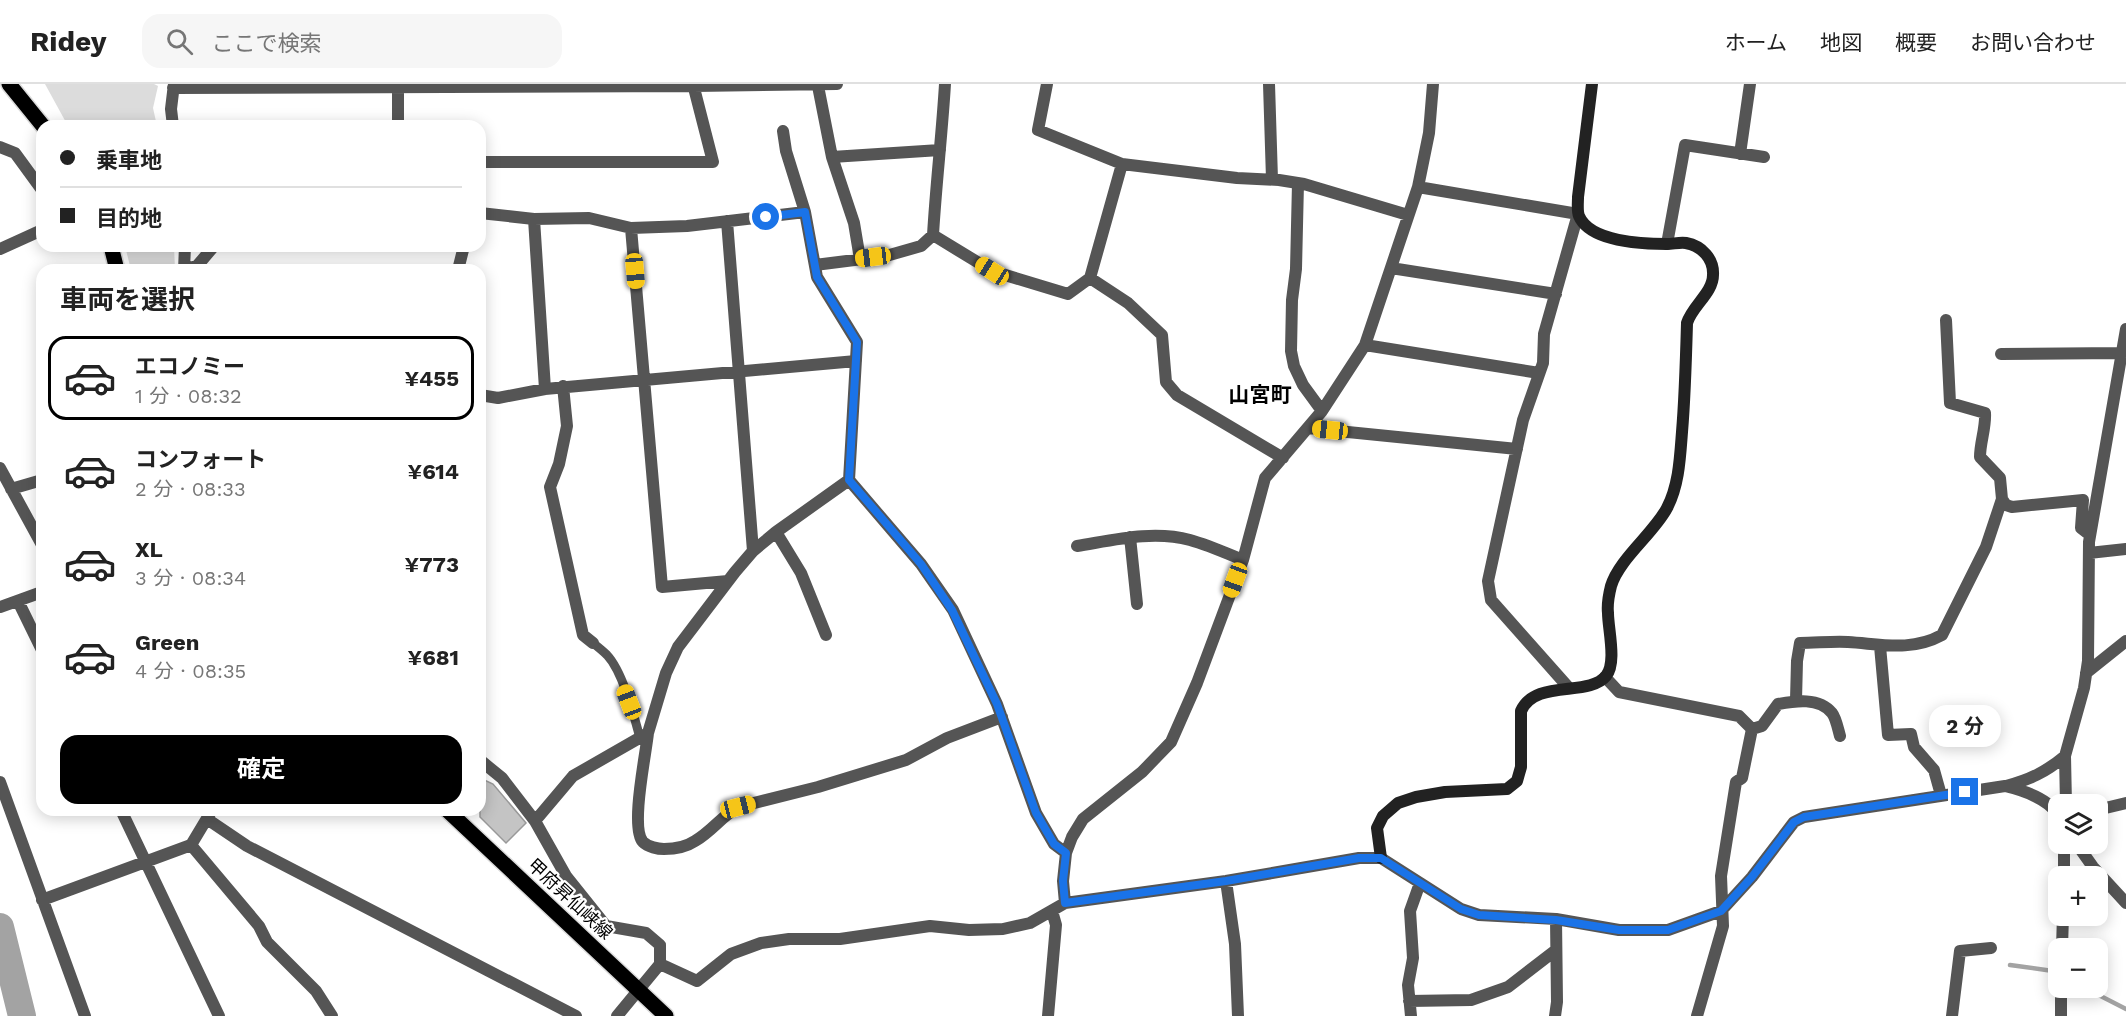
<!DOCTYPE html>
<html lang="ja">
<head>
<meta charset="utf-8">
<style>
	body { margin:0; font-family:"Work Sans","Noto Sans JP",sans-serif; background:#f6f6f6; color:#222; height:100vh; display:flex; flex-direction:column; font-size:22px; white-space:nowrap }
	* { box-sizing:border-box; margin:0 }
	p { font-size:20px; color:#767676 }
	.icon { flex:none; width:33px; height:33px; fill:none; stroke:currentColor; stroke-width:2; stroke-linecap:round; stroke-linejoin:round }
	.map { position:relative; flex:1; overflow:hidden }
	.panel { position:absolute; left:36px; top:180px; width:450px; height:552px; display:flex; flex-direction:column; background:#fff; border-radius:18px; box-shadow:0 3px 15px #0003 }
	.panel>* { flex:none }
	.banner { position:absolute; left:36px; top:36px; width:450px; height:132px; border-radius:18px; box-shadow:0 3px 15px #0003; display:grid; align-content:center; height:132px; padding:0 24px; background:#fff }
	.tools { position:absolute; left:2048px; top:710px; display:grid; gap:12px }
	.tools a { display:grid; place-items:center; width:60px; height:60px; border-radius:12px; background:#fff; box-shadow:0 3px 15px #0003; font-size:30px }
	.end { position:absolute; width:27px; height:27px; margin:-14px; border:8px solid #1a73e8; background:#fff; box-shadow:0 0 0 3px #fff }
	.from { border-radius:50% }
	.bubble { position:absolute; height:42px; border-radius:18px; background:#fff; box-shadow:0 3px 15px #0003; font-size:20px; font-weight:700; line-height:42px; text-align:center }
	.car { position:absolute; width:18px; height:36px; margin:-18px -9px; border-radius:8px; box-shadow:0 0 4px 2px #0007; background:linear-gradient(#f5c518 24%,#345 0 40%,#f5c518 0 76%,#345 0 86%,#f5c518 0) }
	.banner b { display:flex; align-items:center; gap:21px; height:57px; font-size:22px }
	.banner b+b { border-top:2px solid #e0e0e0 }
	.banner i { width:15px; height:15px; background:#222 }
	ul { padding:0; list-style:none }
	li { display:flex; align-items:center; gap:18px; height:84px; margin:0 12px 9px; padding:0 12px; border:3px solid transparent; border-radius:18px }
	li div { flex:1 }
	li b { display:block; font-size:22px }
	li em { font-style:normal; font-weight:700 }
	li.active { border-color:#000 }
	li>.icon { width:54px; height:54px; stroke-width:1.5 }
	h2 { padding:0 24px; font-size:27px; line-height:72px }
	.action { display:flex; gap:12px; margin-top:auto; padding:12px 24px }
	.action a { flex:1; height:69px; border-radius:18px; background:#000; color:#fff; font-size:24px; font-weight:700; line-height:69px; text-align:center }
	header { display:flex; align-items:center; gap:36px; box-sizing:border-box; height:84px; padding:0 30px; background:#fff; border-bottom:2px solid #e0e0e0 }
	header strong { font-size:28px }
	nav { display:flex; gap:33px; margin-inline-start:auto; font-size:21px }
	.search { width:420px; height:54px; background:#f6f6f6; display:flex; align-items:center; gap:15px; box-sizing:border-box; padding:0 21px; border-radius:18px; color:#767676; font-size:22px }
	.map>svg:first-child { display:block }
	.green { fill:#dcdcdc }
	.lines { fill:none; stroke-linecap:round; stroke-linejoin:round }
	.stream { stroke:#a3a3a3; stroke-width:4.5 }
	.river { stroke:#a3a3a3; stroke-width:28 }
	.building { fill:#c4c4c4; stroke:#999; stroke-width:1.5 }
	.primary-casing { stroke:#dbdbdb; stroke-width:18 }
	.lane { stroke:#555; stroke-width:9 }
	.street { stroke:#555; stroke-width:12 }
	.secondary { stroke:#222; stroke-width:12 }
	.primary { stroke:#000; stroke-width:15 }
	.route { stroke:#1a73e8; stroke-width:8 }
	.labels { text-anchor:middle; stroke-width:4.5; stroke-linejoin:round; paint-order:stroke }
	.street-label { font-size:18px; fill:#000; stroke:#fff }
	.quarter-label { font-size:21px; font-weight:bold; fill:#000; stroke:#fff }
</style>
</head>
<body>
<header>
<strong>Ridey</strong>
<div class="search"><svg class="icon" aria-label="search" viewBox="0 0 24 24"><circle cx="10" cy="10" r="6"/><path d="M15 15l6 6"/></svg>ここで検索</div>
<nav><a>ホーム</a><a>地図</a><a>概要</a><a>お問い合わせ</a></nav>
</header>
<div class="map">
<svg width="2126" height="932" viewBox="0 0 2126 932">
	<rect width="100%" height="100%" fill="#fff"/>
	<path class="green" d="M45 0H154L158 2 153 24 157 42H68Z
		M125 162H174L175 186H131Z"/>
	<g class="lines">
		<path class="stream" d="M2010 881 2053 887 2058 890
			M2083 903 2126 925"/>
		<path class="river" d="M0 843 22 932"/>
	</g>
	<path class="building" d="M480 694 493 700 526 739 506 759 480 733Z"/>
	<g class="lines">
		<defs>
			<path id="primary" d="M9 0 43 42
				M111 162 117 186
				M447 726 666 932"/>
		</defs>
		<use href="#primary" class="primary-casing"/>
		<path class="lane" d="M593 559C598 563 603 567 607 571 623 588 634 632 640 654"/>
		<path class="street" d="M1047 0 1038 46 1122 80 1237 94 1279 96 1304 100 1408 131
			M1269 0 1272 95
			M818 2 832 73 854 139 860 175
			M173 4 694 2 837 0
			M173 42 171 25 174 0
			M398 42V0
			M783 47 786 67 805 128
			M0 63 15 69 42 106
			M1740 70 1750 0
			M832 73 940 66
			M480 78H713L693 0
			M1298 99 1296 185 1292 216 1291 267 1294 282 1303 301 1322 327
			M1418 103 1578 130 1544 250 1543 279 1523 336 1488 497 1491 516 1569 604
			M480 129 534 135 589 134 631 144 687 142 805 128 817 193 857 258 849 396 776 448 753 467 735 488 678 563 666 589 648 649 573 692 535 737
			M534 135 545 305 856 277
			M727 137 753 467
			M631 144 662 503 728 497
			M933 151 992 187 1068 210 1090 194 1122 80
			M1667 160 1685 61 1764 73
			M0 165 42 146
			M815 181 886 172 921 162 933 151C936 100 942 50 945 0
			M1391 184 1556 210
			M184 185 197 182 214 162
			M184 186 185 162
			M458 186 464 162
			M1090 194 1128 219 1162 251 1166 298 1177 311 1283 374
			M1946 236 1950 319 1985 329C1986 344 1980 358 1980 373L2000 394 2002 415 2006 421 2012 423 2083 416 2081 444 2090 451
			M1365 261 1539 289
			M2001 270 2122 269
			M563 302 567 342 559 380 550 403 583 551 593 559
			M480 311 498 314 545 305
			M1308 344 1517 365
			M0 384 42 461
			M849 396 921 480 953 526 997 620 1036 729 1054 760 1066 769
			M11 405 42 396
			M776 448 801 489 826 551
			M1130 453 1137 520
			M1077 462C1114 456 1153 446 1190 456 1208 461 1226 469 1243 476
			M2089 469 2126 465
			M18 517 42 566
			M0 523 42 508
			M1880 562 1888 651 1911 650 1914 663 1934 686 1941 711
			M2086 589 2126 557
			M1605 593 1619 608 1739 632 1752 645 1742 694 1736 698 1721 792 1723 842 1697 932
			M1796 616 1797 577 1800 559C1816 559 1833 557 1848 558 1881 560 1911 568 1942 551L1986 463 2002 415
			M1752 645 1762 642 1778 620C1795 617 1819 613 1832 629 1836 634 1838 645 1840 652
			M648 649C646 670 630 744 643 758 648 763 658 765 664 765 675 765 686 763 695 757 711 748 722 732 738 723L818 703 906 676 947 654 1002 633
			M480 676 502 694 535 737 566 792 606 842 646 849 660 861V880L617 932
			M0 698 85 932
			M2006 702C2029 696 2046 688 2065 672
			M2066 720 2065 672 2084 604 2088 577 2089 458 2126 245
			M121 726 219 932
			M2097 726 2126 719
			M207 735 247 762 576 932
			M2076 759 2093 783 2126 819
			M191 761 259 842 267 858 316 907 332 932
			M2064 792V759
			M1226 797 1235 860 1238 932
			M42 816 191 761 212 726
			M1065 819 1063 797 1066 769 1072 753 1083 735 1142 688 1171 658 1197 599 1243 476 1265 394 1322 327 1365 261 1418 103 1429 49 1433 0
			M2062 864 2063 831
			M660 880 697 897 731 870 761 859 789 855H840L930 842 969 846 1003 845 1030 839 1065 819 1226 797 1359 774H1381L1461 825 1479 831 1556 835 1619 846H1668L1721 827 1752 793 1794 738 1804 733 2005 702C2022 706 2049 715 2058 731
			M1409 917 1471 916 1508 903 1556 866
			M1048 932 1056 841 1052 827
			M1411 932 1408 901 1413 874 1410 827 1420 799
			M1555 932 1557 918 1556 835
			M1952 932 1960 867 1991 864
			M2061 932V903"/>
		<path class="secondary" d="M1381 774 1377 744 1383 732 1398 719 1416 713 1445 708 1507 705 1517 697 1521 683V627C1535 595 1589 613 1606 592 1617 579 1608 545 1608 529 1607 520 1609 510 1611 502 1619 475 1654 449 1667 424 1679 401 1680 374 1682 348 1685 312 1686 275 1687 239 1692 222 1713 209 1713 191 1714 175 1702 162 1686 159 1680 158 1673 160 1667 160 1643 160 1590 158 1579 132 1577 127 1578 119 1578 113L1592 0"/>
		<use href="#primary" class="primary"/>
	</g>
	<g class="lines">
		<path class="route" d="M766 133 805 128 817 193 857 258 849 396 921 480 952 526 997 620 1036 729 1054 760 1066 769 1063 797 1065 819 1226 797 1359 774H1381L1461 825 1479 831 1556 836 1619 846H1668L1721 827 1752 793 1794 738 1804 733 1965 708"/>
	</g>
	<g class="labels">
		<g class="street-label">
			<text transform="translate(570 815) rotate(43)" y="6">甲府昇仙峡線</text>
		</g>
		<g class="quarter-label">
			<text x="1260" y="318">山宮町</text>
		</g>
	</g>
</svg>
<div class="tools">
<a><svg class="icon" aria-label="layers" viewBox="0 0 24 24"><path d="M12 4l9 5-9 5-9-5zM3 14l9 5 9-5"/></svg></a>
<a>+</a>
<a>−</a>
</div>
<i class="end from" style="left:766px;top:133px"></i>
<i class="end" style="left:1965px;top:708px"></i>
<div class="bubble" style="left:1929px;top:621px;width:72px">2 分</div>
<i class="car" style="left:873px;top:173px;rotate:263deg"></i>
<i class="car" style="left:635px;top:187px;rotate:175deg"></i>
<i class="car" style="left:992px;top:187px;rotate:302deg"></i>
<i class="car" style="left:1330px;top:346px;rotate:276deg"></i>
<i class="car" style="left:1235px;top:496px;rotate:200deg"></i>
<i class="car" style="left:629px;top:618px;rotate:339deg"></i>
<i class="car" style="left:738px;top:723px;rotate:76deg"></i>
<div class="banner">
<b><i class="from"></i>乗車地</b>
<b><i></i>目的地</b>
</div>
<section class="panel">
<h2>車両を選択</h2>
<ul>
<li class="active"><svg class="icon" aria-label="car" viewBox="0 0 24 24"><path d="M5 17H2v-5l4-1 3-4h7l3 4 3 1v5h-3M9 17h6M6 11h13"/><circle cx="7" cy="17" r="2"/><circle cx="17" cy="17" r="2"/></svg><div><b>エコノミー</b><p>1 分 · 08:32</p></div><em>¥455</em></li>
<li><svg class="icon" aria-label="car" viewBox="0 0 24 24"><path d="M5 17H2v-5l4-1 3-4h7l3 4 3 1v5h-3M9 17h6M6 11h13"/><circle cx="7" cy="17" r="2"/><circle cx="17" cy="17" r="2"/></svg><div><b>コンフォート</b><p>2 分 · 08:33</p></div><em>¥614</em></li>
<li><svg class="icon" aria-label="car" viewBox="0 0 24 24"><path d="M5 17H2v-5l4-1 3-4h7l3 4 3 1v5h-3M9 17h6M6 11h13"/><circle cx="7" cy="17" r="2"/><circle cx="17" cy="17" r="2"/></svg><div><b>XL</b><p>3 分 · 08:34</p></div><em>¥773</em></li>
<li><svg class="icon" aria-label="car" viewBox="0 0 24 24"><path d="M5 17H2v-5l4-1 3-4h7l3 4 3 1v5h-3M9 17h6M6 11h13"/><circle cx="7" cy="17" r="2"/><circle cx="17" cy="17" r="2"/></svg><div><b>Green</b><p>4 分 · 08:35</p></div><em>¥681</em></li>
</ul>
<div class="action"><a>確定</a></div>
</section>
</div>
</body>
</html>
